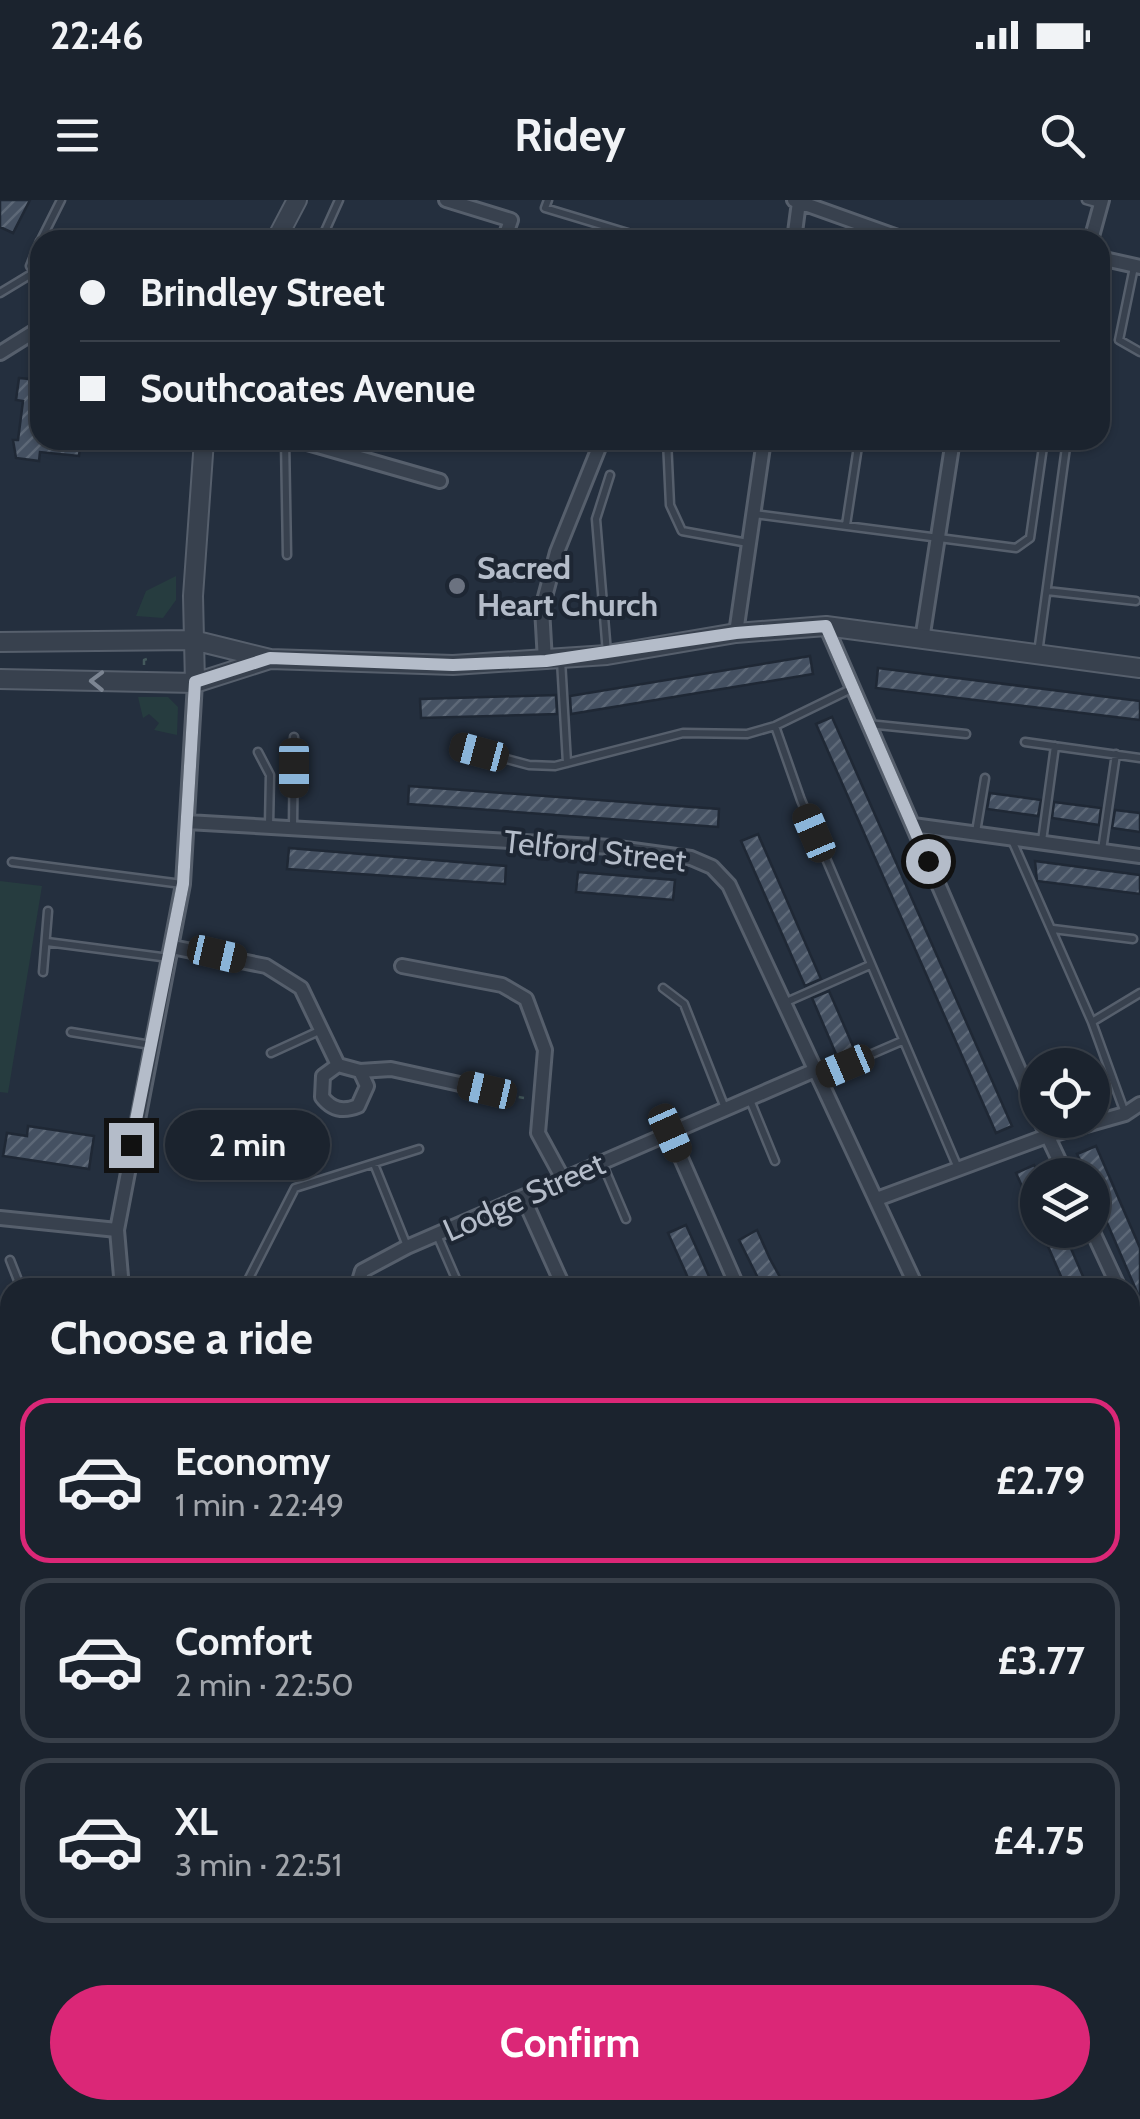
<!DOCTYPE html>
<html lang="en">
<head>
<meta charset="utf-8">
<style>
	body { margin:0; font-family:Cabin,sans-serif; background:#242b36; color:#f1f3f6; height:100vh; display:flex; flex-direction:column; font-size:38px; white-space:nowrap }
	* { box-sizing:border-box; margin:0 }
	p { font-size:32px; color:#a0a4aa }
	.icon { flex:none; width:55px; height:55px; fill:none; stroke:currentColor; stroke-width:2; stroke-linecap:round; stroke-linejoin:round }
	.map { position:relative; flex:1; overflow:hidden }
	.details { position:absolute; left:0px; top:1078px; width:1140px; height:842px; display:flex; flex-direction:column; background:#1b232e; border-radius:30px 30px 0 0; box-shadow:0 2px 8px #0004,0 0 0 2px #39404a }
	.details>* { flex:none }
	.top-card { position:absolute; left:30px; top:30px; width:1080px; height:220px; border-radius:30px; box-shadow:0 2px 8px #0004,0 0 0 2px #39404a; display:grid; align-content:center; height:220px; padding:0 50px; background:#1b232e }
	.controls { position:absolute; left:1020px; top:848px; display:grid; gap:20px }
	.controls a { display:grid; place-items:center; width:90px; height:90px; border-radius:50%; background:#1b232e; box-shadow:0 2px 8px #0004,0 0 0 2px #39404a; font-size:50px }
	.end { position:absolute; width:45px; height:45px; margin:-22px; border:12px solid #b4bcc9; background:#111; box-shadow:0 0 0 5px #111 }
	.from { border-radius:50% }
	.bubble { position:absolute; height:70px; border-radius:35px; background:#1b232e; box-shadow:0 2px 8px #0004,0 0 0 2px #39404a; font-size:32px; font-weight:700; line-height:70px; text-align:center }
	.car { position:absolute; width:30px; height:60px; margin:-30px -15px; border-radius:12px; box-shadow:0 0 8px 2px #0007; background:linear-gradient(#222 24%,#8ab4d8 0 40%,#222 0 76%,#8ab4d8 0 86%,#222 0) }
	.top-card b { display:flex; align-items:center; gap:35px; height:95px; font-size:38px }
	.top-card b+b { border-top:2px solid #39404a }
	.top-card i { width:25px; height:25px; background:#f1f3f6 }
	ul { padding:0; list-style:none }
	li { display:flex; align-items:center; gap:30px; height:165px; margin:0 20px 15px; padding:0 30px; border:5px solid #39404a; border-radius:30px }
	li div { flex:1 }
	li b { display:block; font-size:38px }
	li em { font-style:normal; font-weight:700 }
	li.current { border-color:#db2777 }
	li>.icon { width:90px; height:90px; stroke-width:1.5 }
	h2 { padding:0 50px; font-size:45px; line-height:120px }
	.button { display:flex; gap:20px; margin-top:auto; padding:20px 50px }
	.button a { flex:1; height:115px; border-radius:60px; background:#db2777; color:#fff; font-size:40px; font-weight:700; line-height:115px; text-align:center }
	.status { display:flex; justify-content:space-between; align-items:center; height:70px; padding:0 50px; background:#1b232e; direction:ltr }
	.status svg { height:28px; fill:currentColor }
	header { display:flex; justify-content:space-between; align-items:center; height:130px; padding:0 50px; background:#1b232e; font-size:45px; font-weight:700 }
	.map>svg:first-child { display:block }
	.green { fill:#263c3f }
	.building { fill:url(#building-hatch); stroke:#1f2835; stroke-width:2.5 }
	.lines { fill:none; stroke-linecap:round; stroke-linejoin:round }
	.service-casing { stroke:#565f6c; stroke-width:11 }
	.minor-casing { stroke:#565f6c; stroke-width:18 }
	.tertiary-casing { stroke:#565f6c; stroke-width:22 }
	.trunk-casing { stroke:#434c59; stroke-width:28 }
	.path { stroke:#44595c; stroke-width:2.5; stroke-dasharray:8 8; stroke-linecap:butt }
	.service { stroke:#38414e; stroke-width:6 }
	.minor { stroke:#38414e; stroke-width:12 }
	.tertiary { stroke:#38414e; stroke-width:18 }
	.trunk { stroke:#656462; stroke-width:22 }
	.oneway { stroke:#7c8592 }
	.route { stroke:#b4bcc9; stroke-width:12 }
	.worship-dot { fill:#6b7280; stroke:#1d2633; stroke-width:4 }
	.labels { text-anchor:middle; stroke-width:8; stroke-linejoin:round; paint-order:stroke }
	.poi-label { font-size:32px; font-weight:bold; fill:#b4bcc9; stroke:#1d2633; text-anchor:start }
	.street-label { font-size:32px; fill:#b4bcc9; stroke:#1d2633 }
</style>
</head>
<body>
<div class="status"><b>22:46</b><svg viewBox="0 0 49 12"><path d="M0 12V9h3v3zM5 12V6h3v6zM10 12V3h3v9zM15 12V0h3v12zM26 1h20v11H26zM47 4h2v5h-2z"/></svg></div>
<header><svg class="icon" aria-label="menu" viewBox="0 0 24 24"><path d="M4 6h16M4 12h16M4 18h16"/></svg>Ridey<svg class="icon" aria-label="search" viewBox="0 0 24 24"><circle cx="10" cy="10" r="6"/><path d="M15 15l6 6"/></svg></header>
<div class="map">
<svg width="1140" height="1919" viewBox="0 0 1140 1919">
	<defs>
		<pattern id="building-hatch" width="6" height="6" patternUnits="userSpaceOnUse" patternTransform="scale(2.5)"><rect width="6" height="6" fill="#455162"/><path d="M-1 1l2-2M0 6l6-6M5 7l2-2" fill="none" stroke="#5d6877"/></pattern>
	</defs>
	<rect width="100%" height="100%" fill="#242f3e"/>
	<path class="green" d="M176 376V400L163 418 136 416 146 391Z
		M138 497H168L178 507 177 535 154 530 159 523 149 514 143 518Z
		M0 681 42 686 8 893 0 892Z
		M1140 1607V1757L1130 1734V1611Z
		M1140 1842V1919H964L985 1910H1130V1847Z"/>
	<path class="building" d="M0 0H30L13 33 0 27Z
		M19 178 40 180V240H81L79 256 40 252 39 261 16 258 13 240H18L23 201 16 200Z
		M810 456 813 474 571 514 570 496Z
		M878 468 1140 501V520L876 488Z
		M556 495 557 514 421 518 420 499Z
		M832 517 1012 926 996 933 816 524Z
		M409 586 719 609 718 627 408 604Z
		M990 593 1041 600 1038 616 987 609Z
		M1054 602 1101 608 1099 625 1052 618Z
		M1115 610 1140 613V632L1112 628Z
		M758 634 821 779 805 786 741 641Z
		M289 648 506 666 505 684 287 669Z
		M1035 661 1140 675V694L1037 681Z
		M578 672 675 680 673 700 576 692Z
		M829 791 856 853 839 861 812 798Z
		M28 926 94 936 89 969 3 956 7 933 27 936Z
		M1096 946 1140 1048V1099L1092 988V975H1087L1077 954Z
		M1034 965 1038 972V1022L1016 973Z
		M686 1025 700 1056 714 1088H692L685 1071 668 1033Z
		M757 1030 770 1059 786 1088H763L739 1040Z
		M1041 1030H1063L1088 1088H1066Z"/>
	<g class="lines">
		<defs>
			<path id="service" d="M548 0 545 8 651 40
				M1086 0 1100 4
				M41 40 61 0
				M321 40 339 0
				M40 41 30 66 40 80
				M1134 67 1119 140 1140 152
				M0 93 33 73
				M285 240 287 355
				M667 240 670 305 682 331 748 343
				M754 314 1016 348 1030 338 1044 240
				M846 325 859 240
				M1047 391 1136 401
				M607 453 596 319 610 275
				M1038 453 1067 240
				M561 460 567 563
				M868 524 966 534
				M775 526 801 600 958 968
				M1025 542 1140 558
				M458 546 529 565 555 566 683 533 747 534 775 526 851 489
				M258 552 270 575 269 625
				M293 627 294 537
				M976 632 985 578
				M1011 638 1092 822 1125 913
				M1042 641 1055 546
				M1102 650 1116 554
				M12 662 182 684
				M1053 729 1133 739
				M47 742 169 758
				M43 772 48 711
				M663 788 684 804 725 908
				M784 803 870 765
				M1092 822 1140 793
				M71 832 151 845
				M271 853 319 831
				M821 876 902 841
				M750 900 775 961
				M374 964 407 1046
				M603 965 626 1019
				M437 1035 460 1088
				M10 1060 21 1088
				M244 1088 295 988 419 949
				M1130 1337 1140 1360
				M1130 1392 1140 1388
				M1130 1613 1140 1640
				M1130 1681 1140 1705
				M1130 1877 1140 1874
				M253 1910 257 1919
				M555 1910 558 1919
				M1030 1919 1051 1910"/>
			<path id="minor" d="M446 0 511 20 504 40
				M794 0 906 40
				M794 40 799 2
				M1091 40 1102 0
				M1100 58 1140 67
				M0 153 40 128
				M297 240 440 281
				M826 426 1038 914
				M736 433 764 240
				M922 440 953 240
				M545 461 542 408 557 352 602 240
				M187 622 611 647 691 658 712 667 729 685 917 1088
				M913 625 1140 656
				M172 747 266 766 301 788 338 865 360 871 391 869 487 890
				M402 766 502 785 526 799 545 850 538 933 563 979
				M338 865 323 876 322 897C332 910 343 912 358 906L367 886 360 871
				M1040 920 1066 975
				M670 933 738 1088
				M523 997 564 1088
				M877 999 1047 936 1125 914 1140 904
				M0 1018 117 1030
				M1092 1030 1119 1088
				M122 1088 117 1030 183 684 195 483
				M357 1088 362 1071 407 1047 813 871
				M1130 1110 1140 1131
				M0 1551 10 1547
				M0 1763 10 1779
				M86 1910 90 1919
				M309 1910 312 1919
				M440 1910 443 1919"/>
			<path id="tertiary" d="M276 40 297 0
				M0 442 193 440 270 459 453 465 607 455 736 433 826 426 1140 468
				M0 479 195 483 270 459
				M195 483 193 396 204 240"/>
			<path id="trunk" d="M1130 1538 1140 1534
				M1130 1570 1140 1566
				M180 1919 203 1910
				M272 1919 294 1910"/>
		</defs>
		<use href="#service" class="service-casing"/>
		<use href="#minor" class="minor-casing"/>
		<use href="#tertiary" class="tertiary-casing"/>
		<use href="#trunk" class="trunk-casing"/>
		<path class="path" d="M144 465V460L153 457
			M503 894 524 898
			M582 1910V1919"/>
		<use href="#service" class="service"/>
		<use href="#minor" class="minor"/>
		<use href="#tertiary" class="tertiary"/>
		<use href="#trunk" class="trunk"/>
	</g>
	<defs><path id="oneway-chevron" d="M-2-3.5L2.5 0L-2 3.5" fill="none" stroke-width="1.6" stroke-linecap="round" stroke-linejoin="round" transform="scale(2.5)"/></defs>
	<use class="oneway" href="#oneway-chevron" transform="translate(97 481) rotate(-179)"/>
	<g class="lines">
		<path class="route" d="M131 945 183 684 195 482 270 458 453 465 546 461 736 433 826 426 928 661"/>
	</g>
	<circle class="worship-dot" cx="457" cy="386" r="10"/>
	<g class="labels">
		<g class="poi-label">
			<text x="477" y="379">Sacred<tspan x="477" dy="37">Heart Church</tspan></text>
		</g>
		<g class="street-label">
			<text transform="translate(595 651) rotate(6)" y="11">Telford Street</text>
			<text transform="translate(524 997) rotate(-24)" y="11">Lodge Street</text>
		</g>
	</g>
</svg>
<div class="controls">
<a><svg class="icon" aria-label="locate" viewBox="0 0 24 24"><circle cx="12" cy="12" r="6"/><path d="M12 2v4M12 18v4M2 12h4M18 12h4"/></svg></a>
<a><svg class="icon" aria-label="layers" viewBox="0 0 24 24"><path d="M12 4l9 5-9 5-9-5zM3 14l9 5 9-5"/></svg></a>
</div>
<i class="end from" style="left:928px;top:661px"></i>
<i class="end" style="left:131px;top:945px"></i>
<div class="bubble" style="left:165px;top:910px;width:165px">2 min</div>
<i class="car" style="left:479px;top:552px;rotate:285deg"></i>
<i class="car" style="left:294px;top:568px;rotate:180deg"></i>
<i class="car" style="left:814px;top:633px;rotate:337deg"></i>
<i class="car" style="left:217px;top:754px;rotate:103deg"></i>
<i class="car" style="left:845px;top:866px;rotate:247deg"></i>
<i class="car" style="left:487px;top:890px;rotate:283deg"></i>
<i class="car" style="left:670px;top:933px;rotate:156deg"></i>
<div class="top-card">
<b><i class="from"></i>Brindley Street</b>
<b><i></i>Southcoates Avenue</b>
</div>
<section class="details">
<h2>Choose a ride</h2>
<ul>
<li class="current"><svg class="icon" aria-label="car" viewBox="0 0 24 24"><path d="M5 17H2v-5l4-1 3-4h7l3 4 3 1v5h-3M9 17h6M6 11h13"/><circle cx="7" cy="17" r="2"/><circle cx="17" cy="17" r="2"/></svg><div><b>Economy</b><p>1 min · 22:49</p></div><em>£2.79</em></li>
<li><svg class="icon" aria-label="car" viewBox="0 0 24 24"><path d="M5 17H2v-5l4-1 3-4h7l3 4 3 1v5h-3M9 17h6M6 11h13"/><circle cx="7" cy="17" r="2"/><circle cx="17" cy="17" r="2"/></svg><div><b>Comfort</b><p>2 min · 22:50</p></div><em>£3.77</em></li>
<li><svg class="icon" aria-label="car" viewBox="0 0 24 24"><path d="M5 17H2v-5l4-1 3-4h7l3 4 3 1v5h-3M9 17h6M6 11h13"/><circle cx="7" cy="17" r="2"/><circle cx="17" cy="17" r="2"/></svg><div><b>XL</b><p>3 min · 22:51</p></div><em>£4.75</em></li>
</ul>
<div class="button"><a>Confirm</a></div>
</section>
</div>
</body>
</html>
